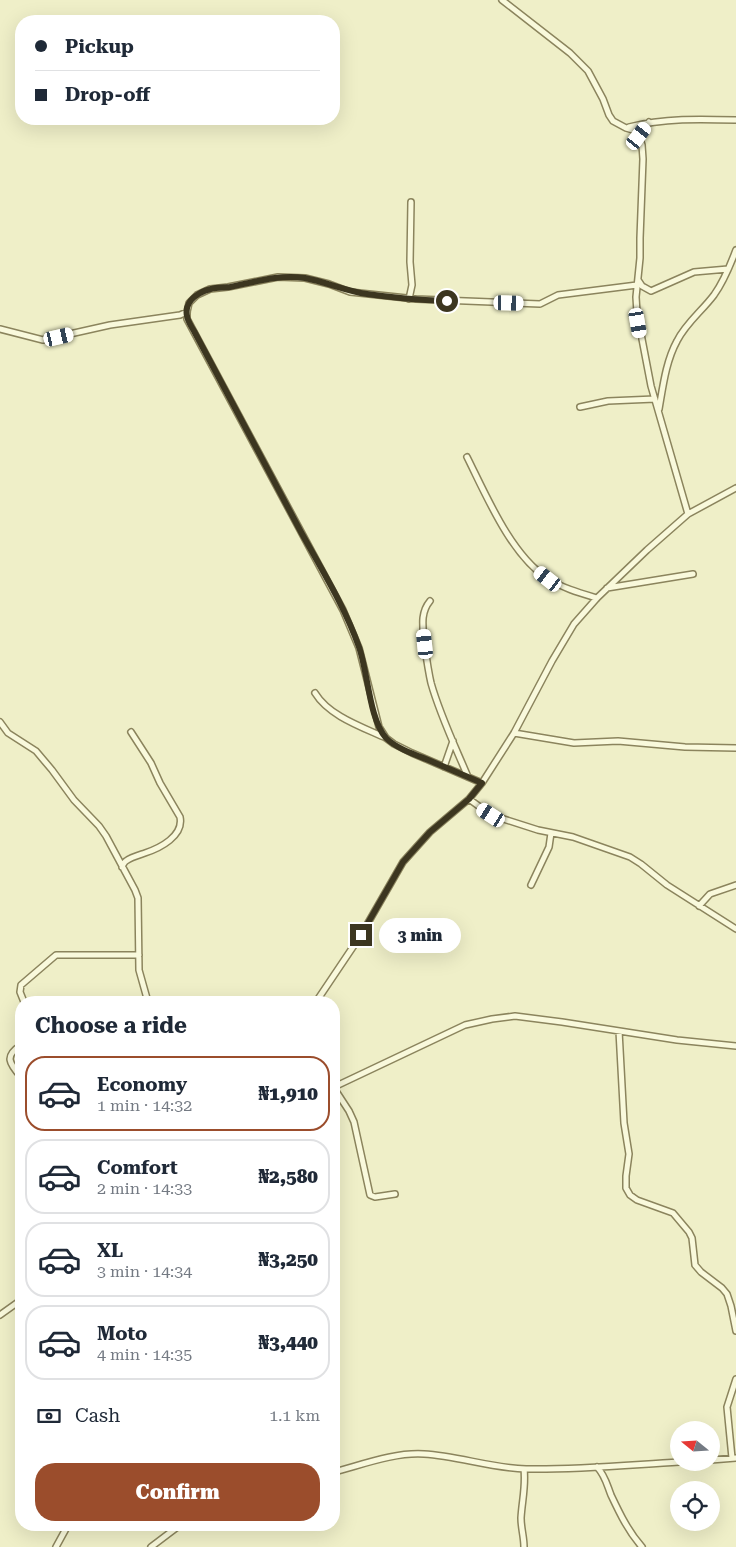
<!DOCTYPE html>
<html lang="en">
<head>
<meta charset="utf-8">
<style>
	body { margin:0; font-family:"Roboto Serif",serif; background:#f2f2f3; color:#1f2937; height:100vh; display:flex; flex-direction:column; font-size:19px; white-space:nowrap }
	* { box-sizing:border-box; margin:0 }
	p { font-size:16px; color:#747a83 }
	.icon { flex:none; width:28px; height:28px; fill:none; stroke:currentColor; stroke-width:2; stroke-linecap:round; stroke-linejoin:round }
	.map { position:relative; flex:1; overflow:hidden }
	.panel { position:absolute; left:15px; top:996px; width:325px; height:535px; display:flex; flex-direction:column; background:#fff; border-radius:20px; box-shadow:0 5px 20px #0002 }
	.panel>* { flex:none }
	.top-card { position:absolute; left:15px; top:15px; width:325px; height:110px; border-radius:20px; box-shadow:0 5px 20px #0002; display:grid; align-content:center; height:110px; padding:0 20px; background:#fff }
	.needle { width:32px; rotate:288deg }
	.tools { position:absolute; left:670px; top:1421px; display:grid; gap:10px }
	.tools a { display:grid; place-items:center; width:50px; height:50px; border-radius:50%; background:#fff; box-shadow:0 5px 20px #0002; font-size:25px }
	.end { position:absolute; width:22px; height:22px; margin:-11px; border:6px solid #3c3620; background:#fff; box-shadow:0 0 0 2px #fff }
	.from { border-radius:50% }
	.bubble { position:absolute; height:35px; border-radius:18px; background:#fff; box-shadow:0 5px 20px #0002; font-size:16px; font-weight:800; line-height:35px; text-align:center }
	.car { position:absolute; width:15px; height:30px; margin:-15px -8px; border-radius:6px; box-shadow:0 0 4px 1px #0007; background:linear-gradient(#fff 24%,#345 0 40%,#fff 0 76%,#345 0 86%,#fff 0) }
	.top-card b { display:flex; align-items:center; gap:18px; height:48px; font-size:19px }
	.top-card b+b { border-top:1px solid #e0e1e3 }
	.top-card i { width:12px; height:12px; background:#1f2937 }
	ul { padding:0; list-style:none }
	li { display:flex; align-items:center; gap:15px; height:75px; margin:0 10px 8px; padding:0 10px; border:2px solid #e0e1e3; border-radius:20px }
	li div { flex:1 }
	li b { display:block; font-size:19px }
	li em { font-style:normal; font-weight:800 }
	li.active { border-color:#9b4d2c }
	li>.icon { width:45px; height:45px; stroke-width:1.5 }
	h2 { padding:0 20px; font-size:22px; line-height:60px }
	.pay { display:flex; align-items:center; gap:12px; height:55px; padding:0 20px; font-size:19px }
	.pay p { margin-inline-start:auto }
	.cta { display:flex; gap:10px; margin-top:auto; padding:10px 20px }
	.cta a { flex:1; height:58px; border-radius:20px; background:#9b4d2c; color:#fff; font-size:20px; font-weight:800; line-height:58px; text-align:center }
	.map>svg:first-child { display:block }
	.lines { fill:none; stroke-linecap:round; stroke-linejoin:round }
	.street-casing { stroke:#8b845d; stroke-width:8 }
	.street { stroke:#f9f9dc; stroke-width:5 }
	.route { stroke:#3c3620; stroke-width:6 }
</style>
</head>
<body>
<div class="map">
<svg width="736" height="1547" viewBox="0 0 736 1547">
	<rect width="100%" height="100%" fill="#efefc8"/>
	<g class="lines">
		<defs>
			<path id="street" d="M502 0 570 53 588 71 603 99 609 115 613 121 626 128 633 130 639 136 642 145 643 159 640 238V258L636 297 637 313 651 386 688 514
				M629 127C664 118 700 119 736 120
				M639 136 649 122
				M638 280 642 286 651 291 694 272 728 269
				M409 299 412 285 410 262 411 202
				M0 329 43 340 110 325 180 315 187 312
				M580 407 608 401 655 399
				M659 409C663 386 666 361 677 341 686 323 702 311 714 295 724 281 730 266 736 250
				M467 457C486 495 511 555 547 578 562 588 580 593 597 598
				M607 588 693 574
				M430 601C420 613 423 627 424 641 426 655 428 670 431 683 440 715 455 746 468 777
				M315 693C329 716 362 727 386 738
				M0 722 8 733 36 751 52 770 74 800 99 826 106 836 135 890 138 898 139 970 148 1002
				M514 733 574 743 618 741 685 747 736 748
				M444 767 453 741
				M482 783 412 753 394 744 386 738 379 727 359 648 343 610 187 319V312L189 303 197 295 210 289 228 287 278 277 305 278 329 284 350 292 416 299 540 304 558 295 637 285
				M469 799 491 815 538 830 573 837 630 857 641 864 667 885 736 929
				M122 867C122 866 125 861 126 861 131 857 139 855 145 853 160 848 184 836 180 817L160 783 151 763 131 732
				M531 885 549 847 551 833
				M699 906 710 894 736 885
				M24 1002 20 992 21 985 56 955H139
				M316 1002 361 935 403 862 430 832 469 799 482 783 514 733 552 661 574 624 597 598 647 550 688 514 736 488
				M619 1031 624 1123 629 1154 626 1176V1188L630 1195 637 1200 673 1213 689 1232 692 1238 695 1265 701 1272 722 1288 727 1294 731 1306 736 1331
				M21 1045C4 1056 9 1063 21 1077
				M334 1087 465 1025 492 1019 515 1016 562 1022 677 1040 736 1046
				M334 1088 349 1111 354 1122 370 1195 375 1197 395 1194
				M0 1315 21 1300
				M732 1458 727 1407 736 1379
				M711 1460 736 1458
				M597 1467C605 1475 607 1485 611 1495 620 1514 628 1531 642 1547
				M524 1469C526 1486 522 1501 521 1518 521 1528 524 1537 524 1547
				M334 1472C361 1465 395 1452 424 1454 458 1456 491 1468 526 1469 577 1470 628 1465 679 1462
				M56 1547 68 1525
				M151 1547 180 1525"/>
		</defs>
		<use href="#street" class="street-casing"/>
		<use href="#street" class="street"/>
	</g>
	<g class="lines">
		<path class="route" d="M361 935 403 862 430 832 469 799 482 783C463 775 445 767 426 759 413 754 396 748 386 738 369 719 368 672 359 647 345 607 322 570 301 532 265 465 230 398 194 331 189 323 183 313 189 303 193 296 204 290 211 289 217 287 224 288 230 287 255 282 279 274 305 278 326 282 346 291 367 294 394 298 420 300 447 301"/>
	</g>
</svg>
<div class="tools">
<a><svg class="needle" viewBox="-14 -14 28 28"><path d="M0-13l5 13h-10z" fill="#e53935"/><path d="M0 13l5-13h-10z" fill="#747a83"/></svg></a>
<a><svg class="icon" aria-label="locate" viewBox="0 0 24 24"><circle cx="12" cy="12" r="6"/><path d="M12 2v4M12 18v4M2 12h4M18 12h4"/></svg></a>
</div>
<i class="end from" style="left:447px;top:301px"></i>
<i class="end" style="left:361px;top:935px"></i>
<div class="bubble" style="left:379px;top:918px;width:82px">3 min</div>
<i class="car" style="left:639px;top:136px;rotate:37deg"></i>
<i class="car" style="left:509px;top:303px;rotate:91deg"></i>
<i class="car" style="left:638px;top:323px;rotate:170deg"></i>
<i class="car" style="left:59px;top:337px;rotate:77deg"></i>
<i class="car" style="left:548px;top:579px;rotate:308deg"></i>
<i class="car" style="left:425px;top:644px;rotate:354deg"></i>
<i class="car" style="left:491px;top:815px;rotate:303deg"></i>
<div class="top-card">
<b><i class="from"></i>Pickup</b>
<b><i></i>Drop-off</b>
</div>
<section class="panel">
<h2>Choose a ride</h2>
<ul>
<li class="active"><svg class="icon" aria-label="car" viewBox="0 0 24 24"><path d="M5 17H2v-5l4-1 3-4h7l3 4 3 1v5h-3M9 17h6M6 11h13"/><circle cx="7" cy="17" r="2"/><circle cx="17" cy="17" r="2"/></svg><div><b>Economy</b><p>1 min · 14:32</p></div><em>₦1,910</em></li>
<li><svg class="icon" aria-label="car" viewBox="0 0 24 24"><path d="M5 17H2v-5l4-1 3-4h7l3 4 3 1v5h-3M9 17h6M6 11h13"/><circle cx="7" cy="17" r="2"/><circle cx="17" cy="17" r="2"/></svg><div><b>Comfort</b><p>2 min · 14:33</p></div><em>₦2,580</em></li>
<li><svg class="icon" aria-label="car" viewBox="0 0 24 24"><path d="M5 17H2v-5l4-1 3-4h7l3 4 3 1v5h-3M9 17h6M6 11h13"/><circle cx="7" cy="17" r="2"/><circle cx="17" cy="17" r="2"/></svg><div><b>XL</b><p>3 min · 14:34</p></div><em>₦3,250</em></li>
<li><svg class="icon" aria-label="car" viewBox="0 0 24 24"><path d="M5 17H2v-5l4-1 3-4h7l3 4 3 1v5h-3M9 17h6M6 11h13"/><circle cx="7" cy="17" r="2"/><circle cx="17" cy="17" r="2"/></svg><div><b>Moto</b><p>4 min · 14:35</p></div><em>₦3,440</em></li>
</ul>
<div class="pay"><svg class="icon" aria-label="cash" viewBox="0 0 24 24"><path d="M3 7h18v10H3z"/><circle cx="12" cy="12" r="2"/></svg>Cash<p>1.1 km</p></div>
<div class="cta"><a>Confirm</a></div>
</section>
</div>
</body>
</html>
